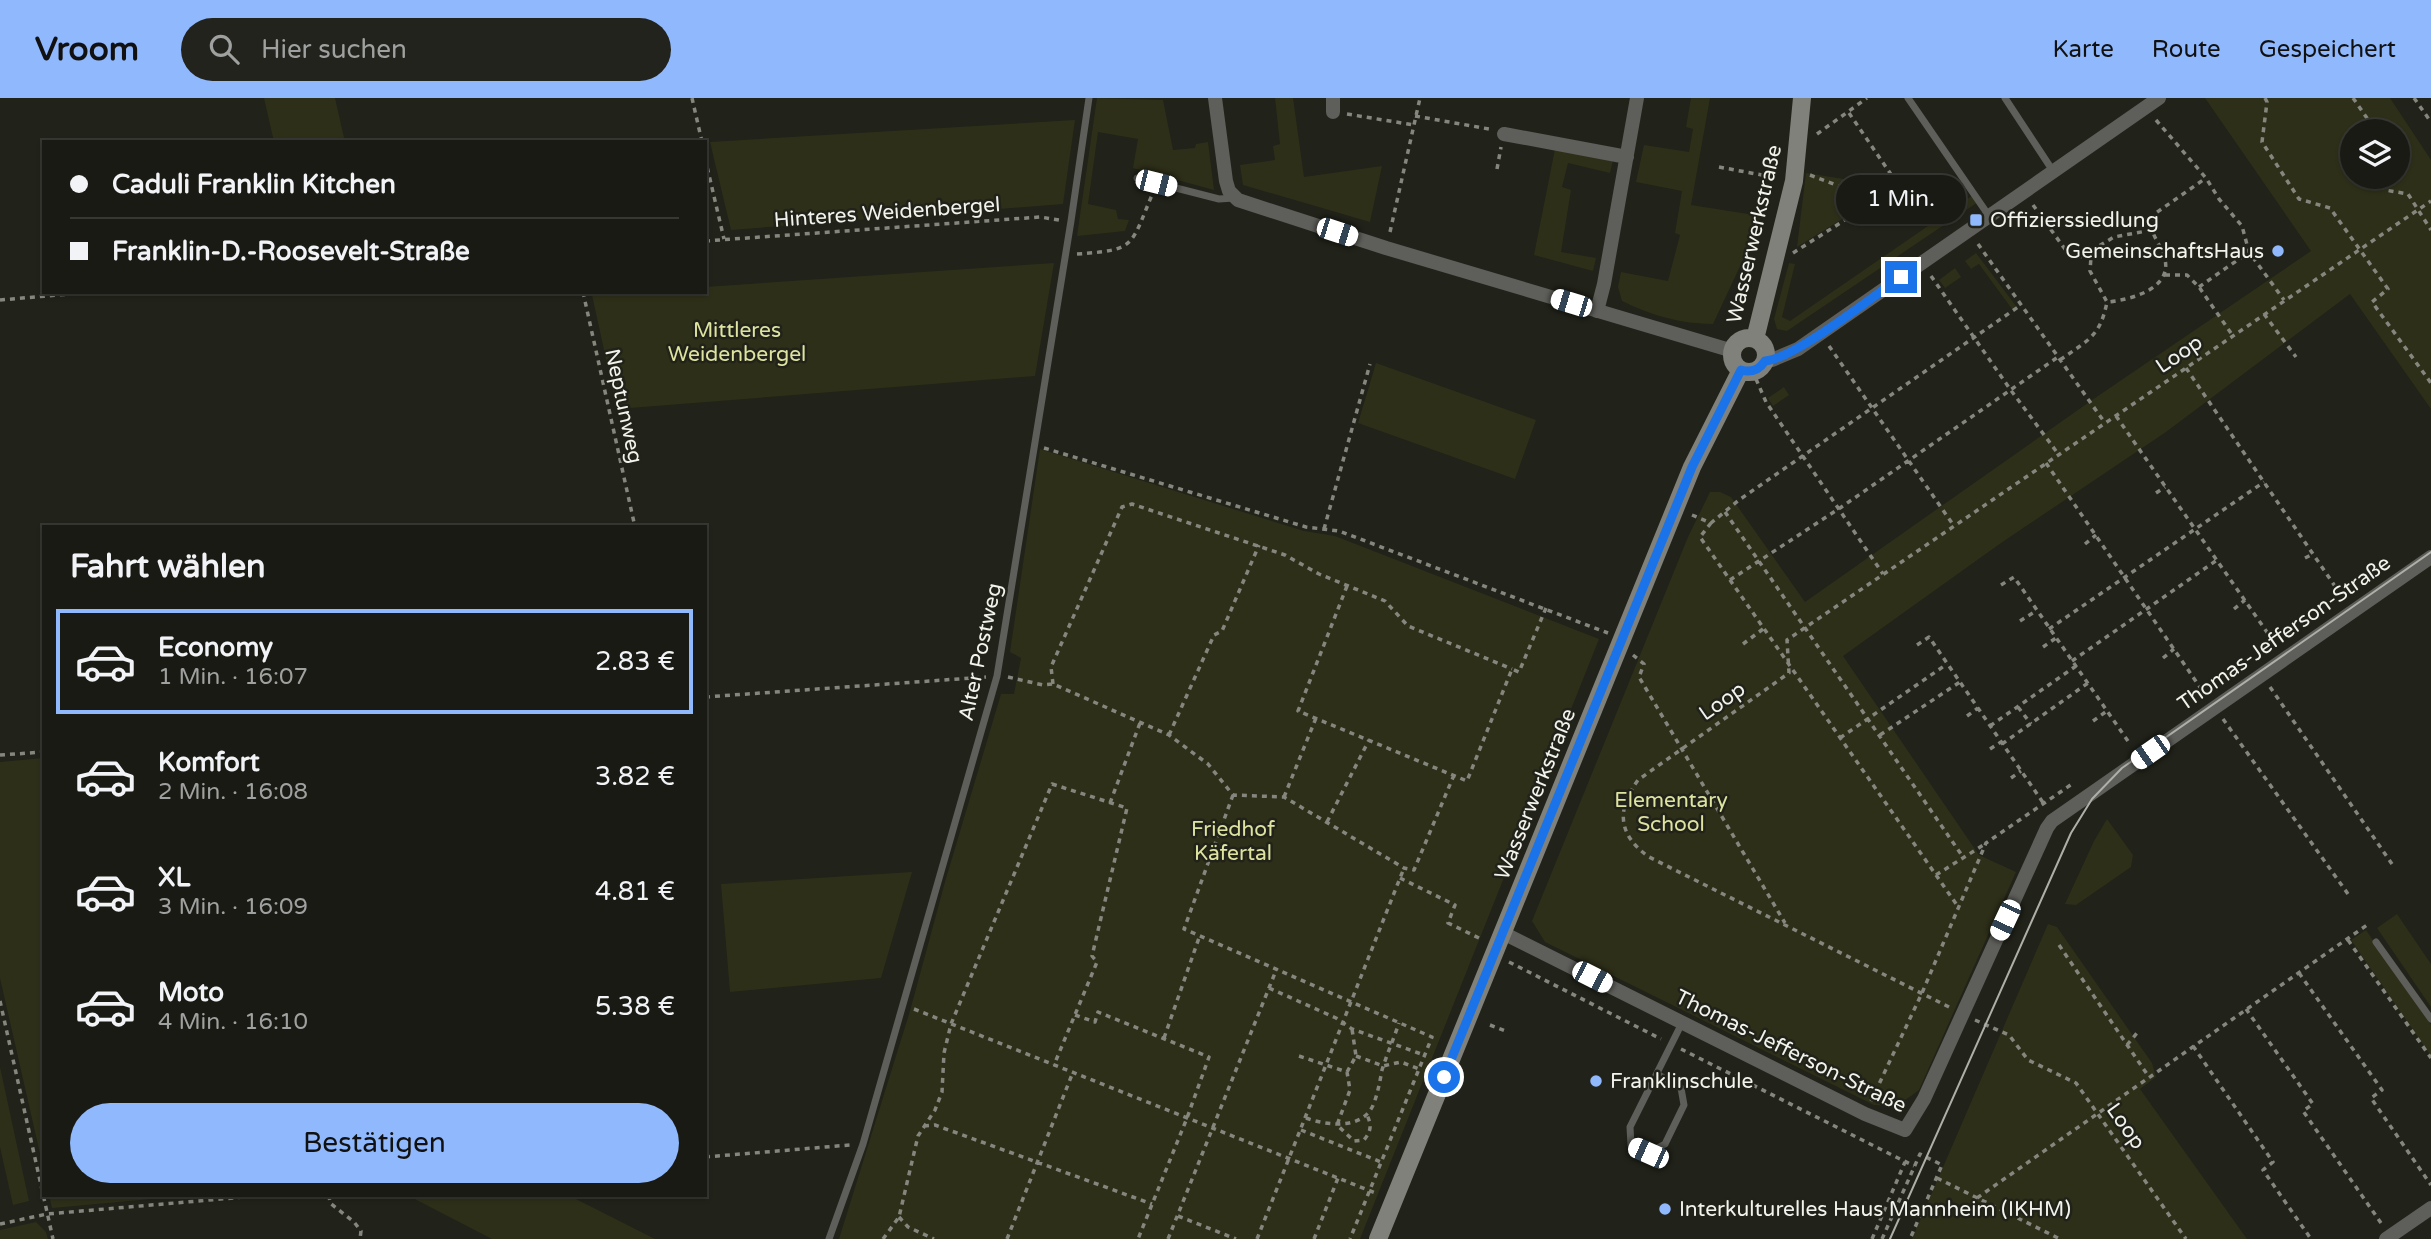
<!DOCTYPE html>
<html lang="de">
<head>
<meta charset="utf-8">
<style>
	body { margin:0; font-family:"Varela Round",sans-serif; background:#22231c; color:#f1f3f6; height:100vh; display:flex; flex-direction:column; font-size:26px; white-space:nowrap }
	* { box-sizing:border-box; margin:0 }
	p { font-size:23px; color:#9fa1a0 }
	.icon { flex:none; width:38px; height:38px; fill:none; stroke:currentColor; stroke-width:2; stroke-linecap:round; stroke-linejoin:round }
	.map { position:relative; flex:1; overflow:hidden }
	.side { position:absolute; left:42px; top:427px; width:665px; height:672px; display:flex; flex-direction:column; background:#191a13; border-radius:0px; box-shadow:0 2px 5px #0004,0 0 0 2px #373833 }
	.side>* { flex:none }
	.banner { position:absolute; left:42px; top:42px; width:665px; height:154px; border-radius:0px; box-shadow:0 2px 5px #0004,0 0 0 2px #373833; display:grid; align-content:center; height:154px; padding:0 28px; background:#191a13 }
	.controls { position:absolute; left:2340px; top:21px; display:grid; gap:14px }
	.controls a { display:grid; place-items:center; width:70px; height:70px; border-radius:50%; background:#191a13; box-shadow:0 2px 5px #0004,0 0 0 2px #373833; font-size:35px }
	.end { position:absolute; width:32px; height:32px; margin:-16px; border:9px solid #1a73e8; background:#fff; box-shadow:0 0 0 4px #fff }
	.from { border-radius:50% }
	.bubble { position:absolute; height:49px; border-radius:24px; background:#191a13; box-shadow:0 2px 5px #0004,0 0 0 2px #373833; font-size:23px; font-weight:600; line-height:49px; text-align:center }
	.car { position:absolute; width:21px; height:42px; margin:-21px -10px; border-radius:9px; box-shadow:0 0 5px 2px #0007; background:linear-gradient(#fff 24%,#345 0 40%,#fff 0 76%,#345 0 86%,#fff 0) }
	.banner b { display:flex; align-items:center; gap:24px; height:66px; font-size:26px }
	.banner b+b { border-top:2px solid #373833 }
	.banner i { width:18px; height:18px; background:#f1f3f6 }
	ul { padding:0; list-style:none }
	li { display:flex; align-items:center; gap:21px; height:105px; margin:0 14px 10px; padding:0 14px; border:4px solid transparent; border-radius:0px }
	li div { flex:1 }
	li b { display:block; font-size:26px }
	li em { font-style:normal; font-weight:600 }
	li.selected { border-color:#90b8fd }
	li>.icon { width:63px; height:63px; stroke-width:1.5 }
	h2 { padding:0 28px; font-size:32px; line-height:84px }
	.primary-button { display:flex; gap:14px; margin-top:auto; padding:14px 28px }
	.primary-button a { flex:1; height:80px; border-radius:42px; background:#90b8fd; color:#111; font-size:28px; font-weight:600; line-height:80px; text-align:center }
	header { display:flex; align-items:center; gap:42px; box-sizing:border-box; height:98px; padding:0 35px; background:#90b8fd; color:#111 }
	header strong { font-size:33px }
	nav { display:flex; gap:38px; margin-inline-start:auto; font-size:24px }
	.search { width:490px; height:63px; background:#22231c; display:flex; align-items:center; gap:18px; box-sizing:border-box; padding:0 24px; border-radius:38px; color:#9fa1a0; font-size:26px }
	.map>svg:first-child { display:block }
	.green { fill:#2e2f19; fill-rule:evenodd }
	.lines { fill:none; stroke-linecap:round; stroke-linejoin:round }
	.path { stroke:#85867e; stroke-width:3.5; stroke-dasharray:5 5; stroke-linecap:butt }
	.lane { stroke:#5e5e5a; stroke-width:7 }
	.street { stroke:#5e5e5a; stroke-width:14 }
	.secondary { stroke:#80817a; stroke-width:18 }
	.tram { stroke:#aeafa8; stroke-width:2 }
	.route { stroke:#1a73e8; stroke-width:9 }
	.poi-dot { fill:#90b8fd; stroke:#212219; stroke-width:2.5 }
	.labels { text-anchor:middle; stroke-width:5; stroke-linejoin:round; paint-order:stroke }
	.street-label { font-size:21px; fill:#f2f3ed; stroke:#212219 }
	.poi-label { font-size:21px; fill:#f2f3ed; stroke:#212219; text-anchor:start }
	.park-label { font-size:21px; fill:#dee3a0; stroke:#212219 }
</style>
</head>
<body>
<header>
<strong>Vroom</strong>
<div class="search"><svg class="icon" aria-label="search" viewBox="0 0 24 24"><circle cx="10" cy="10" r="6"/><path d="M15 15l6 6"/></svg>Hier suchen</div>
<nav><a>Karte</a><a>Route</a><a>Gespeichert</a></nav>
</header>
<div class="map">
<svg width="2431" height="1141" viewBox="0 0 2431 1141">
	<rect width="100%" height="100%" fill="#212219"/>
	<path class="green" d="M264 0H335L345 44H274Z
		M1097 0 1163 2 1173 52 1195 50 1196 46 1208 44 1214 92 1133 70 1138 41 1098 34 1088 106 1116 112 1118 121 1129 122 1125 133 1077 138Z
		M1275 0H1293L1304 79 1382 68 1370 124 1243 87 1240 67 1275 62 1273 48 1280 46Z
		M1691 0H1710L1691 107 1761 118 1750 147 1713 226C1681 226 1650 217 1622 203L1618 189 1621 174 1668 183 1680 137 1675 135 1682 93 1636 84 1644 47 1689 54 1693 31 1686 29Z
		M2205 0H2390L2431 62V311L2350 196 2166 334 2001 445 1843 558 1979 757 2016 774 1919 992C1904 1004 1894 1009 1874 1007L1545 844 1532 823 1688 439 1710 394H1720L1731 399 1805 504 2095 300 2311 153ZM2352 33H2398V79H2352Z
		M1075 22 1063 106 731 132 710 44Z
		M1555 51 1613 62 1610 75 1568 65 1562 89 1571 92 1561 154 1596 160 1593 173 1534 157Z
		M1806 75 1894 89 1797 149Z
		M1973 97 1978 104 1787 233 1777 231 1774 221 1789 165 1795 166 1782 219 1790 223Z
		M1976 155 2016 208 2012 211 1979 166 1971 171 1965 163Z
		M1054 165 1035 278 617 311 592 197 705 194V189Z
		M1955 170 1961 179 1945 190 1939 182Z
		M1376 265 1536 322 1515 381 1358 325Z
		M1784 289 1789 297 1773 308 1768 300Z
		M1040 351 1304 433 1335 438 1599 541 1360 1141H839L910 913 945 784 1001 596H1014L1021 560 1010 554Z
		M44 660V1073L0 880V664Z
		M2107 721 2133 757 2131 769 2076 807 2065 806 2094 743Z
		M912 774 881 880 730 894 721 786Z
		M2397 816 2431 866V909L2377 830Z
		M2048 826 2057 829 2152 965 2156 979 2140 991 2247 1141H1912Z
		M2366 832 2431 927V958L2351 842Z
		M0 969 29 1103 13 1107 0 1049Z
		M49 1097H196L52 1110Z
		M407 1097H568L655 1141H492Z
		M36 1124 46 1134 48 1141H0V1132Z"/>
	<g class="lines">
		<path class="path" d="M692 0 702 44
			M2265 0 2267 4 2262 44 2299 101 2330 110 2388 191 2372 204 2431 285
			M2353 0 2376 33
			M2414 0 2431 24
			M1849 15 1914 110
			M1347 16 1414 27
			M1415 18 1489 31
			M2156 22 2206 80 2219 101 2242 128 2249 154 2284 202
			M1817 36 1867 0
			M705 60 724 141
			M1719 69 1778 80
			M1497 71 1501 49
			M1810 77 1862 97 1870 106
			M2375 79 2385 92 2408 96 2431 132
			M2033 107 2070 158 2091 159 2092 152 2114 139 2152 132C2155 141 2161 149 2164 158 2175 190 2131 202 2107 204L2090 173 2091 159
			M2152 132 2153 117 2206 80
			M1390 134 1420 0
			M705 143 1040 119 1059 122
			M1978 146 2105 325
			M1793 155 1900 87
			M1077 156C1136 152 1130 149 1152 97
			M2165 177H2187L2199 189 2233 238
			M1931 178 2010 291 2059 357
			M2199 189 2249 154
			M583 194 635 429
			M0 202 93 194
			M2264 216 2296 259
			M1829 248 1954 428
			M2060 262C2088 242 2100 239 2107 204
			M2186 270 2343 500
			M1756 281 1766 304 1883 476
			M2116 318 2276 547
			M1044 350 1306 429 1339 433 1608 535
			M2046 365 2206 598
			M2156 395 2165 389
			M1725 414 1963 759
			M1692 417 1711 425 1739 402 2021 207
			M1711 425 1700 439 1959 810
			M1324 431 1370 266
			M2085 446 2096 437
			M2305 460 2313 456
			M1730 482 1840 410 2058 259
			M2001 487 2014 479 2130 646
			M1347 488 1298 613 1467 683 1512 571 1519 574 1546 510
			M2234 511 2245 502
			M2020 523 2036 513
			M2049 531 2264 384
			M1743 546 1763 531
			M1917 547 1929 539 2044 706
			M2043 549 2056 540
			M1633 557 1644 566 1639 579 1785 825
			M2163 560 2174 551
			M2072 563 2217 462
			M1008 579 1043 587 1053 586 1169 637 1208 666 1233 697 1284 699 1404 770 1414 772 1454 677
			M1053 586 1051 569 1122 409 1132 406 1285 457 1319 476 1385 503 1408 528 1512 571
			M2270 589 2392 766
			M705 599 986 579
			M2018 609 2031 626
			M1967 618 1978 610
			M2223 621 2348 796
			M2093 623 2107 613
			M1990 628 2076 568
			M1169 637 1214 537 1222 533 1259 447
			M1880 637 1960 584
			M1840 640 1947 566
			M2002 646 2088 585
			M1990 651 2001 644
			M0 657 44 654
			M2011 680 2021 673
			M1233 697 1184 831 1432 939 1350 1141
			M1284 699 1316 620
			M1110 705 1140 625
			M1327 724 1369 642
			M1936 777 1985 746
			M1400 780 1455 807 1448 825 1483 842
			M2348 842 2431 960
			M2059 847 2149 979
			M1509 864 1661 941
			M2299 875 2382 992 2371 1000 2431 1087
			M1269 890 1336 920 1352 931 1424 957
			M0 903 53 1141
			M1949 909 1649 759C1618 737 1616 712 1638 682L1789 575 1787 542 2431 103
			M914 911 1378 1096
			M2246 911 2313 1006 2303 1013 2381 1125
			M1075 917 1095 924 1098 914 1209 959 1187 1020 1138 1141
			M1975 922 2009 937 2028 962 2076 985 2186 1141
			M1490 927 1508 934
			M1164 940 1200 837
			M2127 947 2137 935
			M2193 948 2273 1064 2263 1072 2311 1141
			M1681 951 1914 1068
			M1299 958 1347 974 1350 992 1337 1027 1354 1043 1364 1042C1371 1033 1372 1028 1367 1017
			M1356 958 1383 968 1401 964 1419 971
			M1347 974 1356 958 1352 931
			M1871 1003 1922 895 1986 745 2072 686
			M1306 1020C1328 1028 1364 1032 1374 1005 1378 994 1380 983 1382 972 1387 956 1394 940 1399 925
			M924 1028 935 1027 1152 1106
			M1301 1032 1381 1064
			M705 1059 850 1047
			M1937 1080 2060 1141
			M329 1097 330 1105 354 1124 361 1133 360 1141
			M1977 1100 2367 827
			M1178 1118 1236 1141
			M899 1119 908 1129 934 1141
			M0 1126 47 1116 268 1097
			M883 1141 899 1119 918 1038 935 1012 942 994 944 955 951 926 1052 686 1127 710 1092 858 1097 864 1054 967
			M1007 1141 1073 974
			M1168 1141 1277 870
			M1257 1141 1404 770
			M1314 1141 1338 1080
			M1872 1141 1905 1064
			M1882 1141 1920 1056 1942 1067 1910 1141"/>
		<path class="lane" d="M1908 0 1989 118
			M2005 0 2053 73
			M1137 80 1219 101 1234 100
			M2376 844 2431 921
			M1657 976 1681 990 1684 1007 1665 1046 1648 1055 1631 1047 1630 1029 1682 925
			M829 1141 863 1046 997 578 1071 123 1089 0"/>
		<path class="street" d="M1215 0 1226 83 1229 93 1238 102 1386 150 1733 253
			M1333 0V14
			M1504 36 1627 59
			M1597 213 1604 186 1637 0
			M1765 263 1772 262 1798 251 2159 0
			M1503 835 1865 1016 1905 1032 1924 1001 2047 730 2052 723 2431 459
			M2386 1141 2431 1110"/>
		<path class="secondary" d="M1732 257a17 17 0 1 1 34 0a17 17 0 1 1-34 0Z
			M1755 241 1794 83 1802 0
			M1378 1141 1692 369 1741 272"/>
		<path class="tram" d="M1890 1141 2071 735 2092 701 2122 670 2431 454"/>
	</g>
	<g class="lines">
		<path class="route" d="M1444 979 1692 369 1741 272C1752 275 1759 272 1765 263 1794 261 1874 198 1901 179"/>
	</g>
	<g class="poi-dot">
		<rect x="1969" y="115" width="14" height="14" rx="3.5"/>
		<circle cx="2278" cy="153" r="7"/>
		<circle cx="1596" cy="983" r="7"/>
		<circle cx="1665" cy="1111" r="7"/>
	</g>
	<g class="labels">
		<g class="street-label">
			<text transform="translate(887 114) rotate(-4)" y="7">Hinteres Weidenbergel</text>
			<text transform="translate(1754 136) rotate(-77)" y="7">Wasserwerkstraße</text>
			<text transform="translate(2179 256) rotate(-34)" y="7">Loop</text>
			<text transform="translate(624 308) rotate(78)" y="7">Neptunweg</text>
			<text transform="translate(2284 535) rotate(-35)" y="7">Thomas-Jefferson-Straße</text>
			<text transform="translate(980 554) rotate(-78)" y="7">Alter Postweg</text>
			<text transform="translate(1722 603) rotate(-35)" y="7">Loop</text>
			<text transform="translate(1535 696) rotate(-68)" y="7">Wasserwerkstraße</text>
			<text transform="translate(1791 953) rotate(26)" y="7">Thomas-Jefferson-Straße</text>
			<text transform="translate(2126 1028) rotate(55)" y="7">Loop</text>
		</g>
		<g class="poi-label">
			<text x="1990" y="129">Offizierssiedlung</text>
			<text x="2264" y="160" text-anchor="end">GemeinschaftsHaus</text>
			<text x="1610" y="990">Franklinschule</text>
			<text x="1679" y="1118">Interkulturelles Haus Mannheim (IKHM)</text>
		</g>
		<g class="park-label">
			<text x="737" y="239">Mittleres<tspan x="737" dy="24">Weidenbergel</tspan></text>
			<text x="1671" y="709">Elementary<tspan x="1671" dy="24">School</tspan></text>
			<text x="1233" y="738">Friedhof<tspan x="1233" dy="24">Käfertal</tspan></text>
		</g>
	</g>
</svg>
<div class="controls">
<a><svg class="icon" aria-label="layers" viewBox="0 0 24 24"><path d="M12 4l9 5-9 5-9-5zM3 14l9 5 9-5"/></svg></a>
</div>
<i class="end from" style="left:1444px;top:979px"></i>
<i class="end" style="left:1901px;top:179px"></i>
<div class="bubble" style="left:1836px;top:77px;width:130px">1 Min.</div>
<i class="car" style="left:1156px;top:85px;rotate:104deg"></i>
<i class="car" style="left:1337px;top:134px;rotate:108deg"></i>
<i class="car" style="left:1571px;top:205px;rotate:287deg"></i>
<i class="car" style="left:2150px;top:654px;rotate:235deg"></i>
<i class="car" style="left:2005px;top:822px;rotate:205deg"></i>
<i class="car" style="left:1592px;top:879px;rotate:117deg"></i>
<i class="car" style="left:1648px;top:1055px;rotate:294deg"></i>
<div class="banner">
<b><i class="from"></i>Caduli Franklin Kitchen</b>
<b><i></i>Franklin-D.-Roosevelt-Straße</b>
</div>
<section class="side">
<h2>Fahrt wählen</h2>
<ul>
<li class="selected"><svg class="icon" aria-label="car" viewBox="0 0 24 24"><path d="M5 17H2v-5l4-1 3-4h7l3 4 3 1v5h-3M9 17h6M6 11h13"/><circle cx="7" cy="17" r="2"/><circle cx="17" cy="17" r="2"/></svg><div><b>Economy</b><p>1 Min. · 16:07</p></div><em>2.83 €</em></li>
<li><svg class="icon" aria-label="car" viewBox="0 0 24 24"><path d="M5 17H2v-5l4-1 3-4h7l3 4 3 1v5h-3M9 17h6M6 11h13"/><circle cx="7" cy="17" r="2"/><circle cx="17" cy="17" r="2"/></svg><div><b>Komfort</b><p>2 Min. · 16:08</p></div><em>3.82 €</em></li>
<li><svg class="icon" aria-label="car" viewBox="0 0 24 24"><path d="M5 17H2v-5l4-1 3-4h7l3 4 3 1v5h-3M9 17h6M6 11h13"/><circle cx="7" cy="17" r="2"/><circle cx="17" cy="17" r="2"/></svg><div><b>XL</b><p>3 Min. · 16:09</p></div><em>4.81 €</em></li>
<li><svg class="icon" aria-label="car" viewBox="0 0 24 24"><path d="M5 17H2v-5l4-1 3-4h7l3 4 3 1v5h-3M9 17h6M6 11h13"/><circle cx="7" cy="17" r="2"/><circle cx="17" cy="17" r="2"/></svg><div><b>Moto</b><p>4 Min. · 16:10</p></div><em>5.38 €</em></li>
</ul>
<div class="primary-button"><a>Bestätigen</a></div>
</section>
</div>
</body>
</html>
